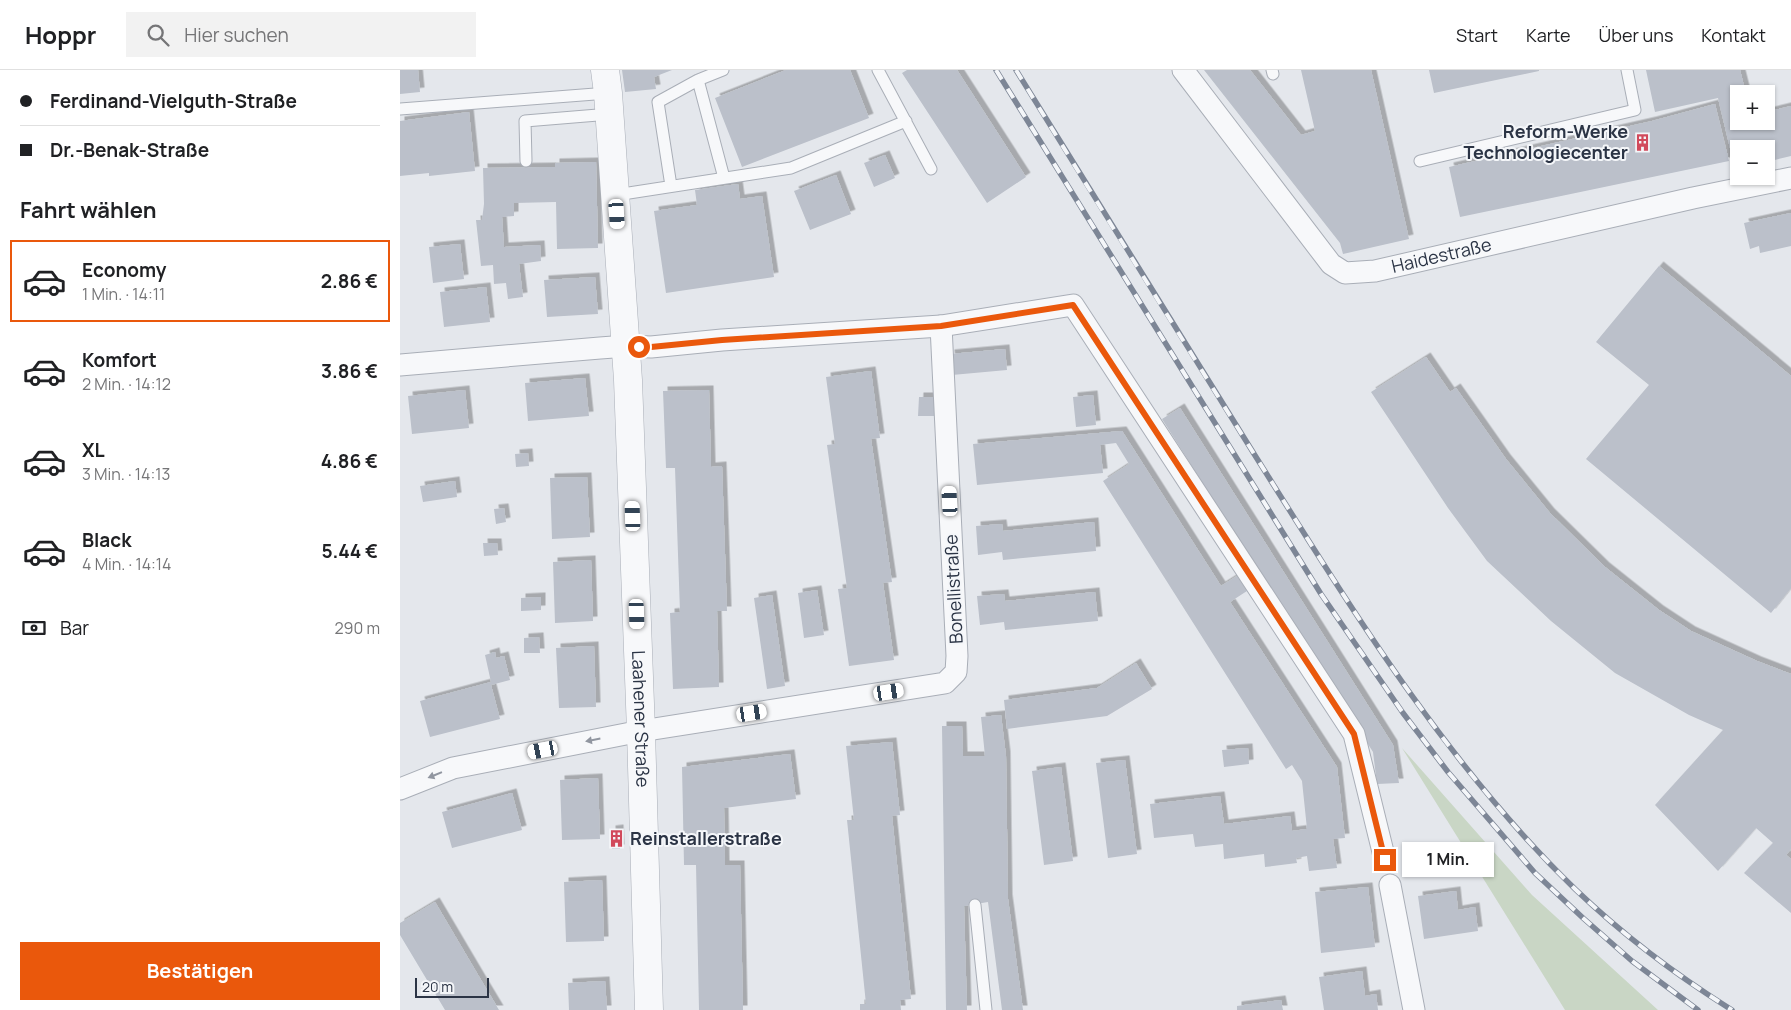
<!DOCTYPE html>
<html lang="de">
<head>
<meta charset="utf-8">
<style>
	body { margin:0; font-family:Manrope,sans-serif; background:#f2f2f2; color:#202124; height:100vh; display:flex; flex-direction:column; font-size:19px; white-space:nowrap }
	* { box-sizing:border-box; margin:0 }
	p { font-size:16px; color:#757577 }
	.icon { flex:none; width:28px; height:28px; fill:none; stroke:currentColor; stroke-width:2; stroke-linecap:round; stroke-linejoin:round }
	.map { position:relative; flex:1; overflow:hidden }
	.sheet { display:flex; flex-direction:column; background:#fff; width:400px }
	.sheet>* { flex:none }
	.guide { display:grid; align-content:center; height:110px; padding:0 20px; background:#fff }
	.controls { position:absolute; left:1330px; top:15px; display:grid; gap:10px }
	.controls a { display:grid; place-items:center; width:45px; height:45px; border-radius:0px; background:#fff; box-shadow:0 1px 4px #0004; font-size:25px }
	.scale { position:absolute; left:15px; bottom:12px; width:74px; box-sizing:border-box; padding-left:5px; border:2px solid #2b3445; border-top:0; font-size:14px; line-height:18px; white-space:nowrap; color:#2b3445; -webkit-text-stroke:4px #f4f6f9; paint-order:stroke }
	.end { position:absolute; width:22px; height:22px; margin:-11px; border:6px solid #ea580c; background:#fff; box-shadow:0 0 0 2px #fff }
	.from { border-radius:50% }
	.bubble { position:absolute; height:35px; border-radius:0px; background:#fff; box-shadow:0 1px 4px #0004; font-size:16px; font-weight:700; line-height:35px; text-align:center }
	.car { position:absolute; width:15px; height:30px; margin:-15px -8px; border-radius:6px; box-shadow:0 0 4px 1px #0007; background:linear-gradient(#fff 24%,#345 0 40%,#fff 0 76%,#345 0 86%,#fff 0) }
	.guide b { display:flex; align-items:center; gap:18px; height:48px; font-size:19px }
	.guide b+b { border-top:1px solid #e0e0e0 }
	.guide i { width:12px; height:12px; background:#202124 }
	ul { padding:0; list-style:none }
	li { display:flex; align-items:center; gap:15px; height:82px; margin:0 10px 8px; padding:0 10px; border:2px solid transparent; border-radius:0px }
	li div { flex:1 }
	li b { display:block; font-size:19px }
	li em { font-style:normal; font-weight:700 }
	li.active { border-color:#ea580c }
	li>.icon { width:45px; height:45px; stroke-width:1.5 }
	h2 { padding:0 20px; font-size:22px; line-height:60px }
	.pay { display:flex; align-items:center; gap:12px; height:55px; padding:0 20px; font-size:19px }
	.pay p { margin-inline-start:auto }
	.button { display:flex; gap:10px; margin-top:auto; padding:10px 20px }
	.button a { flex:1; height:58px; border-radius:0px; background:#ea580c; color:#fff; font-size:20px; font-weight:700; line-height:58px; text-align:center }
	header { display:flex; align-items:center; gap:30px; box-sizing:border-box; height:70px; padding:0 25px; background:#fff; border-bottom:1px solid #e0e0e0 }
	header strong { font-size:24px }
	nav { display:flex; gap:28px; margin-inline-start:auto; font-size:18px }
	.search { width:350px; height:45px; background:#f2f2f2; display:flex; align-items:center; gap:12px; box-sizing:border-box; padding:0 18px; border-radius:0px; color:#757577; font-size:19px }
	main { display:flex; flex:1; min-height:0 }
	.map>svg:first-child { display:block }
	.green { fill:#c9d6c5 }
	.building { fill:#bbc0ca; filter:url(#shadow) }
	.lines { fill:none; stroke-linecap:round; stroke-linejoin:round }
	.service-casing { stroke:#a9aeb7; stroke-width:13 }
	.minor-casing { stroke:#a9aeb7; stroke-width:23 }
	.tertiary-casing { stroke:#a9aeb7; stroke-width:29 }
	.service { stroke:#f7f8fa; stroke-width:11 }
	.minor { stroke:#f7f8fa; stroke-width:21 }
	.tertiary { stroke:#f7f8fa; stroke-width:28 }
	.rail-casing { stroke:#7d8696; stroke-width:5.5 }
	.rail { stroke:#f4f6f9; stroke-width:4; stroke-dasharray:11; stroke-linecap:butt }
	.oneway { fill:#9196a0 }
	.route { stroke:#ea580c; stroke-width:6 }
	.labels { text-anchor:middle; stroke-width:4; stroke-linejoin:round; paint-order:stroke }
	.poi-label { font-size:18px; font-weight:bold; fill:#2b3445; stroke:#f4f6f9; text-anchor:end }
	.street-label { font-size:18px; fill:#2b3445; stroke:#f4f6f9 }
</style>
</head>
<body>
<header>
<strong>Hoppr</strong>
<div class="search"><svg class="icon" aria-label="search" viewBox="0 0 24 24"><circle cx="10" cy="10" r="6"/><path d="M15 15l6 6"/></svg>Hier suchen</div>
<nav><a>Start</a><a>Karte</a><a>Über uns</a><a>Kontakt</a></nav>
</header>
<main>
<section class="sheet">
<div class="guide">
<b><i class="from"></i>Ferdinand-Vielguth-Straße</b>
<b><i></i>Dr.-Benak-Straße</b>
</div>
<h2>Fahrt wählen</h2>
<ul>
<li class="active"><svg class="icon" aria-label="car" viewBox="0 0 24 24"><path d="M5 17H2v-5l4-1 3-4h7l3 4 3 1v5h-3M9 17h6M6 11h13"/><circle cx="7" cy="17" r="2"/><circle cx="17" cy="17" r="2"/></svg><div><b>Economy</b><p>1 Min. · 14:11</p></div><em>2.86 €</em></li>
<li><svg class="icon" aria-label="car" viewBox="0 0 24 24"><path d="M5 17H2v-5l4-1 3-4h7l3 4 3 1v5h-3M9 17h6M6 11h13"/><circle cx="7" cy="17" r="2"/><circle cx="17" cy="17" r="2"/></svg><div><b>Komfort</b><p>2 Min. · 14:12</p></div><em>3.86 €</em></li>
<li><svg class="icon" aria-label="car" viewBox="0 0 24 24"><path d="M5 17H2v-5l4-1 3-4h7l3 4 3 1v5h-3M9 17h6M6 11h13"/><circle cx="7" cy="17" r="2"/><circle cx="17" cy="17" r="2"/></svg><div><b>XL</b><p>3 Min. · 14:13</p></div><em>4.86 €</em></li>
<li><svg class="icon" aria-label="car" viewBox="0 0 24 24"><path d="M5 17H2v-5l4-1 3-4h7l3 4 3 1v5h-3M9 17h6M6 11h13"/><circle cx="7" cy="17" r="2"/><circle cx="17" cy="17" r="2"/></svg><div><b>Black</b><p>4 Min. · 14:14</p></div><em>5.44 €</em></li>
</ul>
<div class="pay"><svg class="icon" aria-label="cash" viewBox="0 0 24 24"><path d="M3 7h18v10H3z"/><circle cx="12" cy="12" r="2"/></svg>Bar<p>290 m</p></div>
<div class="button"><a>Bestätigen</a></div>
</section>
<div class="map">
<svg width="1391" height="940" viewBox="0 0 1391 940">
	<defs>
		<filter id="shadow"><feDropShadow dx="4.5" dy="-4.5" stdDeviation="0" flood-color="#0004"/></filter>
	</defs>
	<rect width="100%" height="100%" fill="#e4e7ec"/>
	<path class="green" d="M1002 678 1132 825 1258 940H1165Z"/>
	<path class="building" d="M0 0H18L20 22 0 24Z
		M222 0H272L254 7 256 19 225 22Z
		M386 0H450L469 48 342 97 315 28Z
		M507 0H557L626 107 587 133 502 3Z
		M804 0H850L901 65 915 61 901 0H971L1009 169 943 184 940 173Z
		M1029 0H1139V1L1034 23Z
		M1246 0H1340L1346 24H1339V51H1366V42L1391 36V86L1366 92V79H1339V98L1335 99 1318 28 1255 42Z
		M1315 34 1329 91 1060 147 1049 97 1252 51Z
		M69 42 75 101 29 106V103L0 106V51Z
		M485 85 495 108 474 117 464 93Z
		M196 92 198 178 157 179 156 132 114 133V146L102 147 104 177 140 175 141 191 119 194 123 227 108 229 106 213 94 214 93 195 81 196 76 150H82L84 134 83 98 155 97V93Z
		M436 105 451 144 410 160 394 121Z
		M338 114 340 129 362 126 374 207 266 223 254 141 297 135 295 120Z
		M1391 143V176L1360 183 1359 176 1350 179 1344 153Z
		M60 174 64 209 33 213 29 177Z
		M1259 196 1391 306V518L1371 543 1186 389 1249 315 1196 272Z
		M195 207 198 244 147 247 144 210Z
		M86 217 90 252 44 257 40 222Z
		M605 279 607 300 552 305 550 284Z
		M1026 287 1050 322 1056 318 1106 389 1150 443 1205 497 1259 540 1291 561 1357 591 1391 604V779L1386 785 1391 789V843L1344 803 1373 773 1356 758 1318 801 1255 735 1323 660 1289 645 1215 603 1151 551 1087 491 1048 438 995 358 971 322Z
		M471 301 480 368 471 369 492 512 483 513 494 590 449 596 438 519 447 518 427 375 435 374 426 307Z
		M185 308 189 346 128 351 125 313Z
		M65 320 69 358 12 364 8 326Z
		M309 320 311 397 322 396 327 541H317L319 617 273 619 270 543 280 542 275 398H266L263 321Z
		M693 325 696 355 676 357 673 327Z
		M519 327H535L534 346H518Z
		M780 338 993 675 999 713 977 714 973 682 762 349Z
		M722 361 821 516 837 506 847 521 830 532 937 697 945 768 933 769 937 798 909 801 907 786 896 788 897 793 865 797 864 784 824 789 823 774 795 777 793 764 754 768 750 734 820 726 824 754 890 746 892 761 907 759 902 711 892 695 886 699 703 411 729 394 716 373 700 375 703 403 577 415 573 374Z
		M128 383 129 396 116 397 115 384Z
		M187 407 190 467 152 469 150 408Z
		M55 411 57 427 23 432 20 416Z
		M104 438 106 452 96 454 94 439Z
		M694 452 696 481 603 490 602 482 578 485 576 456 602 454 603 461Z
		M83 473H97L98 485 84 486Z
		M191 490 193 551 155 553 153 492Z
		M417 520 424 565 404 568 398 523Z
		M695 522 698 551 605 560 604 552 580 555 577 526 604 524 605 531Z
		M372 525 385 616 367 619 354 528Z
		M141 527V540L121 541V528Z
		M139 567 140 583H124V568Z
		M194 576 196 637 159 638 156 578Z
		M95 582 96 588 104 586 110 610 91 615 100 649 30 667 20 631 91 612 85 585Z
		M736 593 752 619 707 646 607 659 604 630 697 618Z
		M601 645 606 686 608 829 623 940H602L588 832 564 836 567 940H546L542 656H562L563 686H585L581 647Z
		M492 672 500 745 492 746 511 929 500 930 501 940H460V934H466L447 750H454L446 676Z
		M848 678 849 694 824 697 822 680Z
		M390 684 396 729 324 738 325 795H340L343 940H299L296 795H284L282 697Z
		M725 690 737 784 708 788 696 693Z
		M661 697 673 791 644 795 632 701Z
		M198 708 200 769 162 770 160 710Z
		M112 723 122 760 52 778 42 742Z
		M219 759 220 779H212L211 760Z
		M202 810 204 871 166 872 164 812Z
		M968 817 975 877 921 883 915 822Z
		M1056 821 1058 840 1075 837 1078 861 1024 869 1018 826Z
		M35 832 81 910 99 940H45L0 865V853Z
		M962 901 965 926 976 924 978 940H924L919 907Z
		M205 911 207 940H169L168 913Z
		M881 930 883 940H837V936Z"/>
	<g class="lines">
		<defs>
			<path id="service" d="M323 0 298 10 324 108
				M478 0 531 99
				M872 0 873 4
				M0 39 208 23
				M126 91 125 51 210 44
				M1020 91 1235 40 1227 0
				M271 116 258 32 298 10
				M216 125 391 98 506 51
				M575 835 586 940"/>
			<g id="minor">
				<path id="s1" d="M783 0 931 194 945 203 975 201 1293 128 1391 108"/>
				<path d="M0 295 200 278 227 276 251 277 322 270 541 256 673 235 954 664 985 790"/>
				<path d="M0 719 53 698 241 661 545 613 556 602 557 586 541 256"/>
				<path d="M990 815 1014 940"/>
			</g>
			<g id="tertiary">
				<path id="s2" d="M205 0 208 23 228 310 241 661 249 940"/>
			</g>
		</defs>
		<use href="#service" class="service-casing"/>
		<use href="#minor" class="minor-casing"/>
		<use href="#tertiary" class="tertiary-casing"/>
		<use href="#service" class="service"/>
		<use href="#minor" class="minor"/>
		<use href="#tertiary" class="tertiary"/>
		<defs>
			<path id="rail" d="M596 0 921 524 1003 643 1048 702 1135 803 1183 848 1232 891 1298 940
				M616 0C695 129 775 258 856 387 951 538 1046 694 1175 819 1223 865 1276 905 1332 940"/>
		</defs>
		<use href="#rail" class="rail-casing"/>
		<use href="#rail" class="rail"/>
	</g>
	<defs><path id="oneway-solid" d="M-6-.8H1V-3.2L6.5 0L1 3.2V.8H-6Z" transform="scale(1.25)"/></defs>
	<g class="oneway">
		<use href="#oneway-solid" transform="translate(193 670) rotate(169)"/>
		<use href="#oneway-solid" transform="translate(35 705) rotate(158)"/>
	</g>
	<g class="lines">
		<path class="route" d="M239 277H251L322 270 541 256 673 235 954 664 985 790"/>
	</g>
	<defs>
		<symbol id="building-bare" viewBox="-9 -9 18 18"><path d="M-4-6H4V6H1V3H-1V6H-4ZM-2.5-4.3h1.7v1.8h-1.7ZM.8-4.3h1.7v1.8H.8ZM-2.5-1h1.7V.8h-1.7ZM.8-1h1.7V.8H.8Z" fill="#d1495b" stroke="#f4f6f9" stroke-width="2.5" paint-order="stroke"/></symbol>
	</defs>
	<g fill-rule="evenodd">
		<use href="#building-bare" x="1230" y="60" width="25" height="25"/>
		<use href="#building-bare" x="204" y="756" width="25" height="25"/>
	</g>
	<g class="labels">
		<g class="poi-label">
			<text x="1228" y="68">Reform-Werke<tspan x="1228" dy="21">Technologiecenter</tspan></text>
			<text x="230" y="775" text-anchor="start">Reinstallerstraße</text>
		</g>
		<g class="street-label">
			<text dy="6" stroke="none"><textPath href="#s1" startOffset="359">Haidestraße</textPath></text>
			<text transform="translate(554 519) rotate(-93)" y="6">Bonellistraße</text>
			<text dy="6" stroke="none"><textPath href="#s2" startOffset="650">Laahener Straße</textPath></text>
		</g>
	</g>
</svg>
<div class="controls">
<a>+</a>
<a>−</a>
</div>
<div class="scale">20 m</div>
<i class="end from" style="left:239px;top:277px"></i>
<i class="end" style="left:985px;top:790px"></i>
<div class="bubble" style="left:1002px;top:772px;width:92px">1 Min.</div>
<i class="car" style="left:217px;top:144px;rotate:176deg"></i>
<i class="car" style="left:550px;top:431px;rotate:357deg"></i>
<i class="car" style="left:233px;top:446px;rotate:358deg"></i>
<i class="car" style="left:237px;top:544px;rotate:178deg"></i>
<i class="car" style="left:489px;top:622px;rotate:81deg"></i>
<i class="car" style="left:352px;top:643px;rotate:81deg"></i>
<i class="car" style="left:143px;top:680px;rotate:259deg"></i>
</div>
</main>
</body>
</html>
